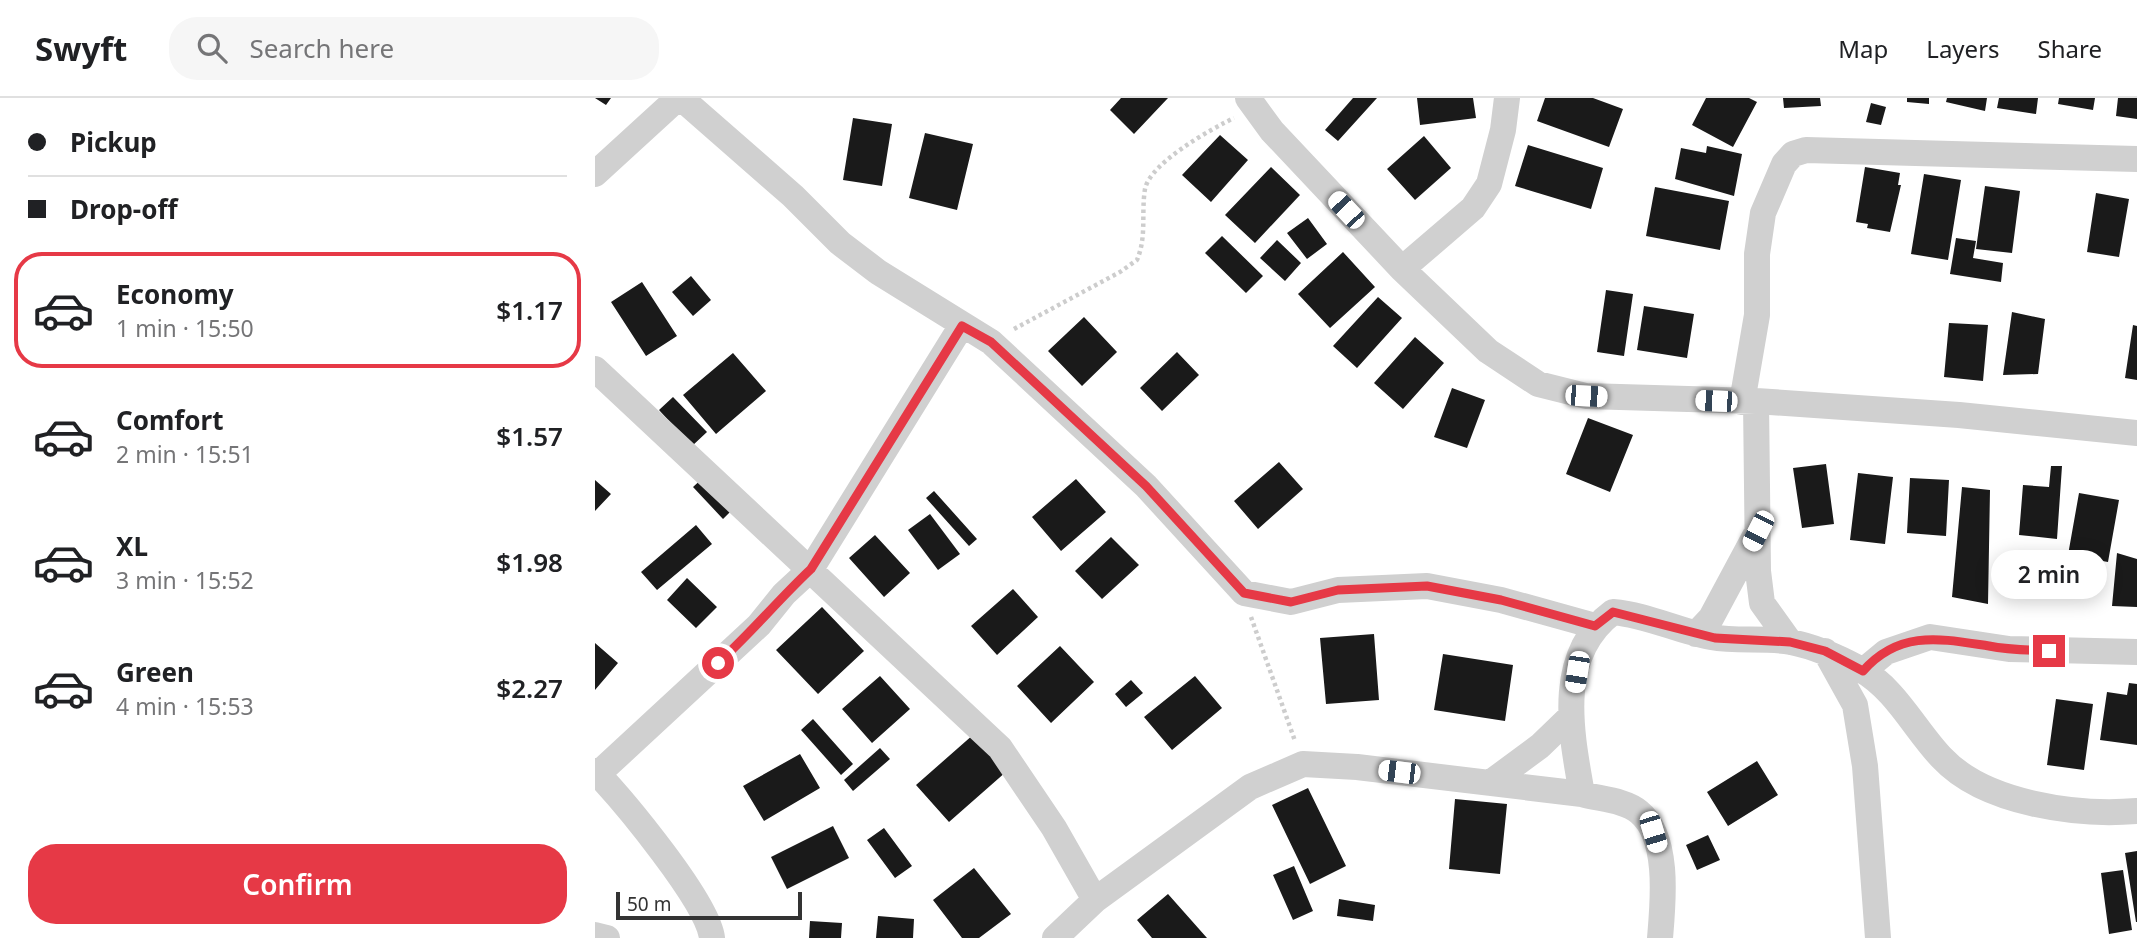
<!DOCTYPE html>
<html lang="en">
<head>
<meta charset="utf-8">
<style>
	body { margin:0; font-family:"Noto Sans",sans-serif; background:#f6f6f6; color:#202124; height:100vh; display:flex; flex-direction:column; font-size:26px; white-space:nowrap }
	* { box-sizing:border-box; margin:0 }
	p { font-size:23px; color:#757577 }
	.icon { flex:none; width:38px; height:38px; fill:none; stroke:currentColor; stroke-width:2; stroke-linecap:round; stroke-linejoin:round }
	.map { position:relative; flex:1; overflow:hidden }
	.panel { display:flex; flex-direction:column; background:#fff; width:595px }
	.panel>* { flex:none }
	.top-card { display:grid; align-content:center; height:154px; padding:0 28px; background:#fff }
	.scale { position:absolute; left:21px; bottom:18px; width:186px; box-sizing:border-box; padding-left:7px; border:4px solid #333; border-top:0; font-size:19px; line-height:24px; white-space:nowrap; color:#333; -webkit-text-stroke:5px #fff; paint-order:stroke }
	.end { position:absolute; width:32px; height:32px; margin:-16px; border:9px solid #e63946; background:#fff; box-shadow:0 0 0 4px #fff }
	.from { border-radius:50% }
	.bubble { position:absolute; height:49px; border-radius:24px; background:#fff; box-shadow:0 4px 18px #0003; font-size:23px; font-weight:600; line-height:49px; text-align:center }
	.car { position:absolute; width:21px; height:42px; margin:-21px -10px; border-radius:9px; box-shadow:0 0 5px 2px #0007; background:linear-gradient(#fff 24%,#345 0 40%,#fff 0 76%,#345 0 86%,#fff 0) }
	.top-card b { display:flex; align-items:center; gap:24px; height:66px; font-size:26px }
	.top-card b+b { border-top:2px solid #e0e0e0 }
	.top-card i { width:18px; height:18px; background:#202124 }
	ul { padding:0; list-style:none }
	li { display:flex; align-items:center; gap:21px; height:116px; margin:0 14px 10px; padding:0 14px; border:4px solid transparent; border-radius:28px }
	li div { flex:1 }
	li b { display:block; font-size:26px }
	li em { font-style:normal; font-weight:600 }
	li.current { border-color:#e63946 }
	li>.icon { width:63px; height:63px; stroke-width:1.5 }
	.cta { display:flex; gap:14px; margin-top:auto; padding:14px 28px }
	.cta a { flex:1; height:80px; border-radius:28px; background:#e63946; color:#fff; font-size:28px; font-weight:600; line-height:80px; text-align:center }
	header { display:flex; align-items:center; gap:42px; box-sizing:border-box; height:98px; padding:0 35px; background:#fff; border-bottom:2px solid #e0e0e0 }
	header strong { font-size:33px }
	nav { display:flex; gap:38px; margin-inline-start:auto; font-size:24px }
	.search { width:490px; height:63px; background:#f6f6f6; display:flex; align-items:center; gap:18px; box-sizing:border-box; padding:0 24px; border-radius:28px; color:#757577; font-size:26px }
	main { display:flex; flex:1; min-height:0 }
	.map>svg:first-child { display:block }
	.building { fill:#1a1a1a }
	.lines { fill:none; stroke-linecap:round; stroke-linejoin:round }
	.path { stroke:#cdcdcd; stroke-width:4.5; stroke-dasharray:3.5 3.5; stroke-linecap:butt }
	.street { stroke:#d0d0d0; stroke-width:26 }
	.route { stroke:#e63946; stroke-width:9 }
</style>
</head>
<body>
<header>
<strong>Swyft</strong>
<div class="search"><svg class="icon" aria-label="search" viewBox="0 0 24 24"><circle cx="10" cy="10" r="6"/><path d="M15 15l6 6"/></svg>Search here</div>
<nav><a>Map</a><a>Layers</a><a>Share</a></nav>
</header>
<main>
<section class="panel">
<div class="top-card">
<b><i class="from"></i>Pickup</b>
<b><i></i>Drop-off</b>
</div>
<ul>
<li class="current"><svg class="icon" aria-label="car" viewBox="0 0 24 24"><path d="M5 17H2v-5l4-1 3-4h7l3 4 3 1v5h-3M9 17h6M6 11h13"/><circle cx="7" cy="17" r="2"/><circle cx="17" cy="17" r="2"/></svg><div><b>Economy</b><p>1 min · 15:50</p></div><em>$1.17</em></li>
<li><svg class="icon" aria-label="car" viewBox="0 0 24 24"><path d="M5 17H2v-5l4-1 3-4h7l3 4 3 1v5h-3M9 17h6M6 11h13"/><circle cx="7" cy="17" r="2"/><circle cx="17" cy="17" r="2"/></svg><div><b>Comfort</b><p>2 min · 15:51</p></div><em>$1.57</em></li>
<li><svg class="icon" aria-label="car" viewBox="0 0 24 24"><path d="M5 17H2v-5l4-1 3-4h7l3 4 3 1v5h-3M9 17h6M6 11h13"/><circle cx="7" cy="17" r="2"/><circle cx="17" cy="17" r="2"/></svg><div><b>XL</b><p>3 min · 15:52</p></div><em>$1.98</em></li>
<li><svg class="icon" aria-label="car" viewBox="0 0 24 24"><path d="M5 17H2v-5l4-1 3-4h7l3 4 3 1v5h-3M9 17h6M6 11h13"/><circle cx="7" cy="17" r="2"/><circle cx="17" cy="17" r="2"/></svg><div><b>Green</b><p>4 min · 15:53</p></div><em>$2.27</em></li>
</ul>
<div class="cta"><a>Confirm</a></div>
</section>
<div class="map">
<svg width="1542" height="840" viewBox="0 0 1542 840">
	<rect width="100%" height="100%" fill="#fff"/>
	<path class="building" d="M0 0H16L11 7Z
		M526 0H573L539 36 515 12Z
		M758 0H782L743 43 730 32Z
		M822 0H878L881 20 825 27Z
		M950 0H998L1028 11 1014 49 942 23Z
		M1111 0H1154L1162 4 1138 49 1097 27Z
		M1188 0H1225L1226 8 1189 10Z
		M1312 0H1334V6L1312 4Z
		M1352 0H1392L1390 13 1351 4Z
		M1404 0H1443L1441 16 1402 10Z
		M1464 0H1500L1498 12 1463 6Z
		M1523 0H1542V21L1521 18Z
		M1276 5 1291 9 1286 27 1271 24Z
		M258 20 297 26 287 88 248 82Z
		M330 35 378 46 362 112 314 100Z
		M625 37 653 62 616 104 587 77Z
		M829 38 856 70 820 102 792 71Z
		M933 47 1008 70 996 111 920 88Z
		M1112 48 1147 56 1139 98 1080 81 1086 50 1111 55Z
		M676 69 705 97 660 145 630 117Z
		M1270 69 1305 75 1303 87H1306L1295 134 1272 130 1273 126 1261 124Z
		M1329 76 1366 82 1353 162 1316 156Z
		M1390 88 1425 93 1417 155 1381 151Z
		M1060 89 1134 103 1125 152 1051 138Z
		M1501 95 1534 101 1524 159 1492 154Z
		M713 120 732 146 712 161 692 135Z
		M627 138 668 178 651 195 610 155Z
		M1361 140 1381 143 1378 160 1408 165 1406 184 1355 176Z
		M682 142 706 165 690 183 665 160Z
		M748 154 780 189 735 230 703 196Z
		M96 178 116 202 98 218 77 194Z
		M47 184 82 238 51 258 16 204Z
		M1011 192 1038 196 1029 258 1002 254Z
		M783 199 807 220 762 270 738 248Z
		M1049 208 1099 216 1092 260 1042 252Z
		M1417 214 1450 221 1443 276 1408 277Z
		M489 219 522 254 487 288 453 253Z
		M1354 225 1393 227 1388 283 1349 279Z
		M1538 227 1542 228V282L1530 280Z
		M820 239 849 265 808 311 779 285Z
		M582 254 604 277 567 313 545 290Z
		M138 255 171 293 121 336 88 297Z
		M857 290 890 302 872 350 839 339Z
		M78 299 112 334 97 348 64 312Z
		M993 320 1038 337 1015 394 971 376Z
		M684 364 708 391 663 431 639 403Z
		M1231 366 1239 426 1207 430 1198 370Z
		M1456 368H1467L1462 441 1424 437 1428 387 1454 389Z
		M1263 375 1298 379 1290 446 1255 442Z
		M110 378 139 410 128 421 98 389Z
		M1315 380 1354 382 1351 438 1312 435Z
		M481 381 511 414 466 453 437 419Z
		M0 382 16 396 0 413Z
		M1367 389 1395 392 1393 506 1357 499Z
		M339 393 382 441 374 448 331 400Z
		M1484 395 1524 402 1513 464 1473 457Z
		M335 416 365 456 343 472 313 432Z
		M101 427 117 446 62 492 46 474Z
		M280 437 315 475 289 499 254 460Z
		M516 439 544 467 507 501 480 473Z
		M1522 455 1542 461V509L1517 508Z
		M92 480 122 509 101 530 72 502Z
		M418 491 443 519 402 557 376 528Z
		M227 509 269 553 223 596 181 552Z
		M779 536 784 602 731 606 725 540Z
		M0 545 23 565 0 592Z
		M465 548 499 584 456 625 422 588Z
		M848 556 918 567 910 623 839 612Z
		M285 578 315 611 277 645 247 611Z
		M600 578 627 610 577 652 549 619Z
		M536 582 548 595 531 609 520 596Z
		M1534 585 1542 586V647L1505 642 1512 594 1532 597Z
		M1461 601 1498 606 1489 672 1452 667Z
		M218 621 258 666 246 677 206 632Z
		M379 636 412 673 354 724 321 687Z
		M285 650 295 661 258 693 249 682Z
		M205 656 225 690 169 723 148 688Z
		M1162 663 1183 697 1133 728 1112 694Z
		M713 690 751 768 715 786 677 707Z
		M860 701 912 706 905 776 854 771Z
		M238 728 254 760 192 791 176 759Z
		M289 730 317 768 300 780 272 742Z
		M1113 737 1125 762 1102 772 1091 747Z
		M1542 753V824H1541L1530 755Z
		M699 768 718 813 698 822 678 777Z
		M379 770 416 816 384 840H367L338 802Z
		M1528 772 1537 832 1514 836 1506 775Z
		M573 796 612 840H557L542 822Z
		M744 801 780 807 778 823 742 818Z
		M283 818 319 821 318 840H281Z
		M215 823 247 825 246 840H214Z"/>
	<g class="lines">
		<path class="path" d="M419 231 525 174 542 162C552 138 546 116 550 91 555 65 616 31 639 20
			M656 519 700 643"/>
		<path class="street" d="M86 0 198 98 245 145 283 174 396 244 551 388 649 495 696 504 743 492 832 488 906 502 1000 528
			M653 0 677 33 807 171 893 253 943 286 991 298 1161 303 1364 317 1542 335
			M0 76 83 0
			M807 171 878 110 894 86 908 32 912 0
			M0 271 405 650 459 730 500 802
			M1161 303 1163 473 1167 505 1195 544
			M1147 304 1162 217V156L1168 115 1189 66 1198 56 1211 52 1542 61
			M1101 536 1116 520 1160 438
			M1230 553 1260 607 1270 668 1283 840
			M1268 573 1291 554 1335 539 1414 551 1542 554
			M0 673C28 702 113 804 117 840
			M3 676 164 527 189 496 216 471 367 227
			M895 685 945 648 974 620
			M987 696C976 634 960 557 1018 514 1052 517 1083 533 1116 539 1142 544 1170 539 1196 544 1221 549 1243 559 1265 571 1301 591 1320 632 1347 660 1390 706 1483 718 1542 713
			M0 837 12 840
			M460 840 500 802 655 689 708 666 762 669 987 696C1004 701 1030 702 1044 714 1075 739 1068 805 1065 840"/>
	</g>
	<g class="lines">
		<path class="route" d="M123 565C156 535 184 501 216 471L367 228 396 244 551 388 649 495 696 504 743 492 832 488 906 502 1000 528 1018 514 1120 540 1195 544 1230 553 1268 573C1305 531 1347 541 1394 548 1414 552 1434 552 1454 553"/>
	</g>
</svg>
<div class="scale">50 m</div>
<i class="end from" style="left:123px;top:565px"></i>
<i class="end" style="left:1454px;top:553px"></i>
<div class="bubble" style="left:1396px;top:452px;width:116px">2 min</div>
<i class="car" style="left:751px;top:112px;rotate:317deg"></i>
<i class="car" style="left:991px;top:298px;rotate:93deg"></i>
<i class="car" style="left:1121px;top:303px;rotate:272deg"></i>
<i class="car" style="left:1163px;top:433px;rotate:207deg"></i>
<i class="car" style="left:982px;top:574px;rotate:189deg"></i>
<i class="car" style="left:804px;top:674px;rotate:277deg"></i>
<i class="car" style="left:1058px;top:734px;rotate:163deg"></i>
</div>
</main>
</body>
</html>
